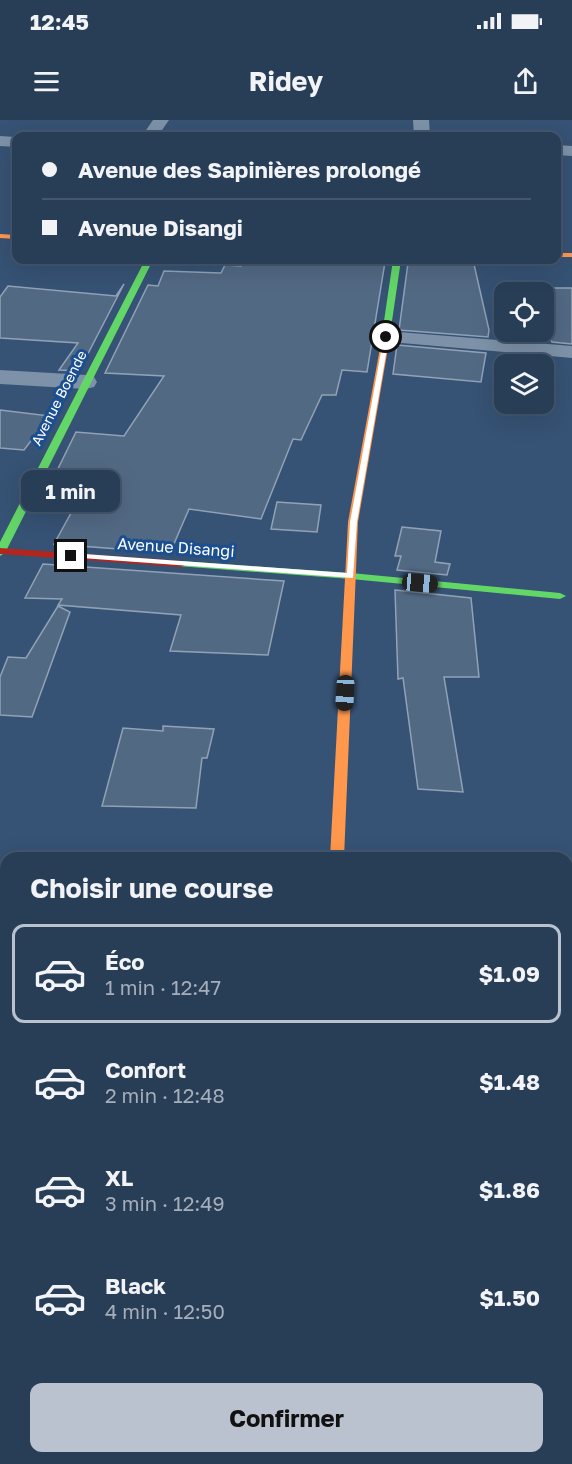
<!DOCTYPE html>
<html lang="fr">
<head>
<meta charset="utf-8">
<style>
	body { margin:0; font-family:"Golos Text",sans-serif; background:#344961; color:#f1f3f6; height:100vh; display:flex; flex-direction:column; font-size:22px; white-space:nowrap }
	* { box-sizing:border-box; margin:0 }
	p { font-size:20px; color:#a5aeba }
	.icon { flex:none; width:33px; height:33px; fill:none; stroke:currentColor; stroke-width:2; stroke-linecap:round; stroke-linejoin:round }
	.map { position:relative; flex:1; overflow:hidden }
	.sheet { position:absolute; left:0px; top:732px; width:573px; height:612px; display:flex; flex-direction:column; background:#283e57; border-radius:18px 18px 0 0; box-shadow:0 6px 24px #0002,0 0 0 2px #44576d }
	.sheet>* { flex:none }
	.top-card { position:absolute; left:12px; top:12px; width:549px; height:132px; border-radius:12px; box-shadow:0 6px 24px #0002,0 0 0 2px #44576d; display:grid; align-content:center; height:132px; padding:0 30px; background:#283e57 }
	.buttons { position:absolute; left:494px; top:162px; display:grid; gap:12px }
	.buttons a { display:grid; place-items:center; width:60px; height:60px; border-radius:12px; background:#283e57; box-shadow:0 6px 24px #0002,0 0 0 2px #44576d; font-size:30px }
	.end { position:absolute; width:27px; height:27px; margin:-14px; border:8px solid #fff; background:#111; box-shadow:0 0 0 3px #111 }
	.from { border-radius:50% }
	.bubble { position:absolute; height:42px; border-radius:12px; background:#283e57; box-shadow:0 6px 24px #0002,0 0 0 2px #44576d; font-size:20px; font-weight:700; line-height:42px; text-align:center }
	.car { position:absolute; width:18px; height:36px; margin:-18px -9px; border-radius:8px; box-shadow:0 0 4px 2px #0007; background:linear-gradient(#222 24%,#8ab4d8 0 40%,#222 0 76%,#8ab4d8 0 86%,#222 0) }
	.top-card b { display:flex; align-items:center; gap:21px; height:57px; font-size:22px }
	.top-card b+b { border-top:2px solid #44576d }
	.top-card i { width:15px; height:15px; background:#f1f3f6 }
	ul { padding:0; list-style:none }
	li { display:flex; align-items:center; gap:18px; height:99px; margin:0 12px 9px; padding:0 18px; border:3px solid transparent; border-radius:12px }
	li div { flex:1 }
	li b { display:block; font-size:22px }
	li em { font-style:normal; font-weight:700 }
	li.selected { border-color:#b9c2ce }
	li>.icon { width:54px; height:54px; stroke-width:1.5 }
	h2 { padding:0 30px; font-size:27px; line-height:72px }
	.button { display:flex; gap:12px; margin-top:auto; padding:12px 30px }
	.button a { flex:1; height:69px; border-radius:12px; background:#b9c2ce; color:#111; font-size:24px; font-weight:700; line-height:69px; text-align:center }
	.status { display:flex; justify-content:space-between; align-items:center; height:42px; padding:0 30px; background:#283e57; direction:ltr }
	.status svg { height:16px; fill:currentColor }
	header { display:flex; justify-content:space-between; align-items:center; height:78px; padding:0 30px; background:#283e57; font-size:27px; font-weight:700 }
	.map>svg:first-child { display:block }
	.building { fill:#526984; stroke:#92a2b6; stroke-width:1.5 }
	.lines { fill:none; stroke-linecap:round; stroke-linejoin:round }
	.street { fill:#7d92a8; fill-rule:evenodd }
	.fast { fill:#63d668; fill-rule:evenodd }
	.slow { fill:#ff974d; fill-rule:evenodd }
	.jam { fill:#b3261e; fill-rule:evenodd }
	.route { fill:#fff }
	.labels { text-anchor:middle; stroke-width:6; stroke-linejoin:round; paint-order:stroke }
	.far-street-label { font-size:14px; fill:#fff; stroke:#1b4f8f }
	.street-label { font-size:16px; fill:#fff; stroke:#1b4f8f }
</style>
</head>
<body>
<div class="status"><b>12:45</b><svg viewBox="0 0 49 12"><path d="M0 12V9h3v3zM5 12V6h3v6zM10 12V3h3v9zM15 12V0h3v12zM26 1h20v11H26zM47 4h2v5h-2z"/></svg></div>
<header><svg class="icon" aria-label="menu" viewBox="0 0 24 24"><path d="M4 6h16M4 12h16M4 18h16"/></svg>Ridey<svg class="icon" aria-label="share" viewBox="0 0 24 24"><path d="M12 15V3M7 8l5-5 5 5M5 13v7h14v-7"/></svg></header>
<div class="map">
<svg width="572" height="1344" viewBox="0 0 572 1344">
	<rect width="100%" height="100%" fill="#365274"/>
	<path class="building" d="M243 140 385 142 367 252 342 250 336 275H322L301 320 293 319 261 399 189 389 170 433 54 424 82 373 47 371 76 312 124 316 164 256 105 253 148 165 158 166 164 151 221 153 225 145 241 146Z
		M417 140H473L489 210 488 217 399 210 408 143 417 144Z
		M124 164 79 251 59 250 78 223 0 218V177L8 166 116 176Z
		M543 168H572V224L552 222 543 208Z
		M397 225 486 233 481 262 393 254Z
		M0 290 50 296 24 330 0 328Z
		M277 382 321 385 317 412 271 409Z
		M402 407 441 411 435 442 450 444 447 455 397 450 401 436H395Z
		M43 444 284 461 268 535 170 531 181 495 58 485 62 479 25 478Z
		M395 470 471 478 479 557H444L463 672 418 669 403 558 398 559Z
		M58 486 70 492 32 597 0 595V557L8 537 26 538Z
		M163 606 214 609 207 638H202L196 688 102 686 123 608 163 611Z"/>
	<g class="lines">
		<path class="street" d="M153 0H169L158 16H142Z
			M413 0H429L430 16H414Z
			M0 16 16 17V27L0 26Z
			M556 25 572 26V36L556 35Z
			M386 211 572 226V238L379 221 375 217 379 213Z
			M0 250 86 255 94 257 97 262 94 267 86 269 0 264Z
			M0 755 6 756V782L0 781Z
			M567 809H572V837H567Z
			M567 1071H572V1109H567Z
			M322 1338H372L373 1344H323Z"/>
		<path class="fast" d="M145 140H153L5 433 0 436V422Z
			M393 140H401L388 228 384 231 380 228Z
			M181 441 351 453 560 473 566 476 560 479 351 459 177 446V442Z"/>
		<path class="slow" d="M0 114 16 115V119L0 118Z
			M556 133H572V137H556Z
			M384 225 388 228 358 402 344 738H330L348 402 380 228Z"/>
		<path class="jam" d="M0 428 181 441 187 444 181 447 0 434Z"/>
	</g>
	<path class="route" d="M384 215 389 217 357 402 353 458 68 437 67 436 71 433 347 453 350 402Z"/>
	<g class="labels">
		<g class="far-street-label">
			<text transform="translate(59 278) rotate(-63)" y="5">Avenue Boende</text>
		</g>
		<g class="street-label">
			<text transform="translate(176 427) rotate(4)" y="6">Avenue Disangi</text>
		</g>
	</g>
</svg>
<div class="buttons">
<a><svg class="icon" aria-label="locate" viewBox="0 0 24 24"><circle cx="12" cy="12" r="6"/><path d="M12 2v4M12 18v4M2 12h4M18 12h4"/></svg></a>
<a><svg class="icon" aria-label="layers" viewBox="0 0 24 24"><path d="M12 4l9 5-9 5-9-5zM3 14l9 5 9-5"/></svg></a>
</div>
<i class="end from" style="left:386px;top:217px"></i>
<i class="end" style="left:71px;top:436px"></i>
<div class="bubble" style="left:21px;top:350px;width:99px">1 min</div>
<i class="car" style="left:420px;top:463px;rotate:95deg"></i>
<i class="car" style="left:345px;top:573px;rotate:183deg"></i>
<div class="top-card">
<b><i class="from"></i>Avenue des Sapinières prolongé</b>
<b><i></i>Avenue Disangi</b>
</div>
<section class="sheet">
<h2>Choisir une course</h2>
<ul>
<li class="selected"><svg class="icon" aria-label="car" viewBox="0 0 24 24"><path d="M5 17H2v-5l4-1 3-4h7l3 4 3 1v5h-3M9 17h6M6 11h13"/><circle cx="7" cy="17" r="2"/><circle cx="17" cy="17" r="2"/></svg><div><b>Éco</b><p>1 min · 12:47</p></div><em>$1.09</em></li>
<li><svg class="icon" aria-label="car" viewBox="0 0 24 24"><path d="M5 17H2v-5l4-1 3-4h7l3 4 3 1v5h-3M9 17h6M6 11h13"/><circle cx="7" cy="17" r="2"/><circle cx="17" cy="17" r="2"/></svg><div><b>Confort</b><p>2 min · 12:48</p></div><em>$1.48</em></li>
<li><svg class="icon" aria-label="car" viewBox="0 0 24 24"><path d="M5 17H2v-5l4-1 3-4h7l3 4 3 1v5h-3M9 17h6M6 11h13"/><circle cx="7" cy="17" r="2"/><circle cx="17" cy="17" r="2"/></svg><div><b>XL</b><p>3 min · 12:49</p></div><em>$1.86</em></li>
<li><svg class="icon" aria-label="car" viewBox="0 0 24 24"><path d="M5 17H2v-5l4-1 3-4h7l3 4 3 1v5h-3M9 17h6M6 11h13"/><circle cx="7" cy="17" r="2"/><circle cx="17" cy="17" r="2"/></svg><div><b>Black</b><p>4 min · 12:50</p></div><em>$1.50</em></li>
</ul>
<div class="button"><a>Confirmer</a></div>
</section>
</div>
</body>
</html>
